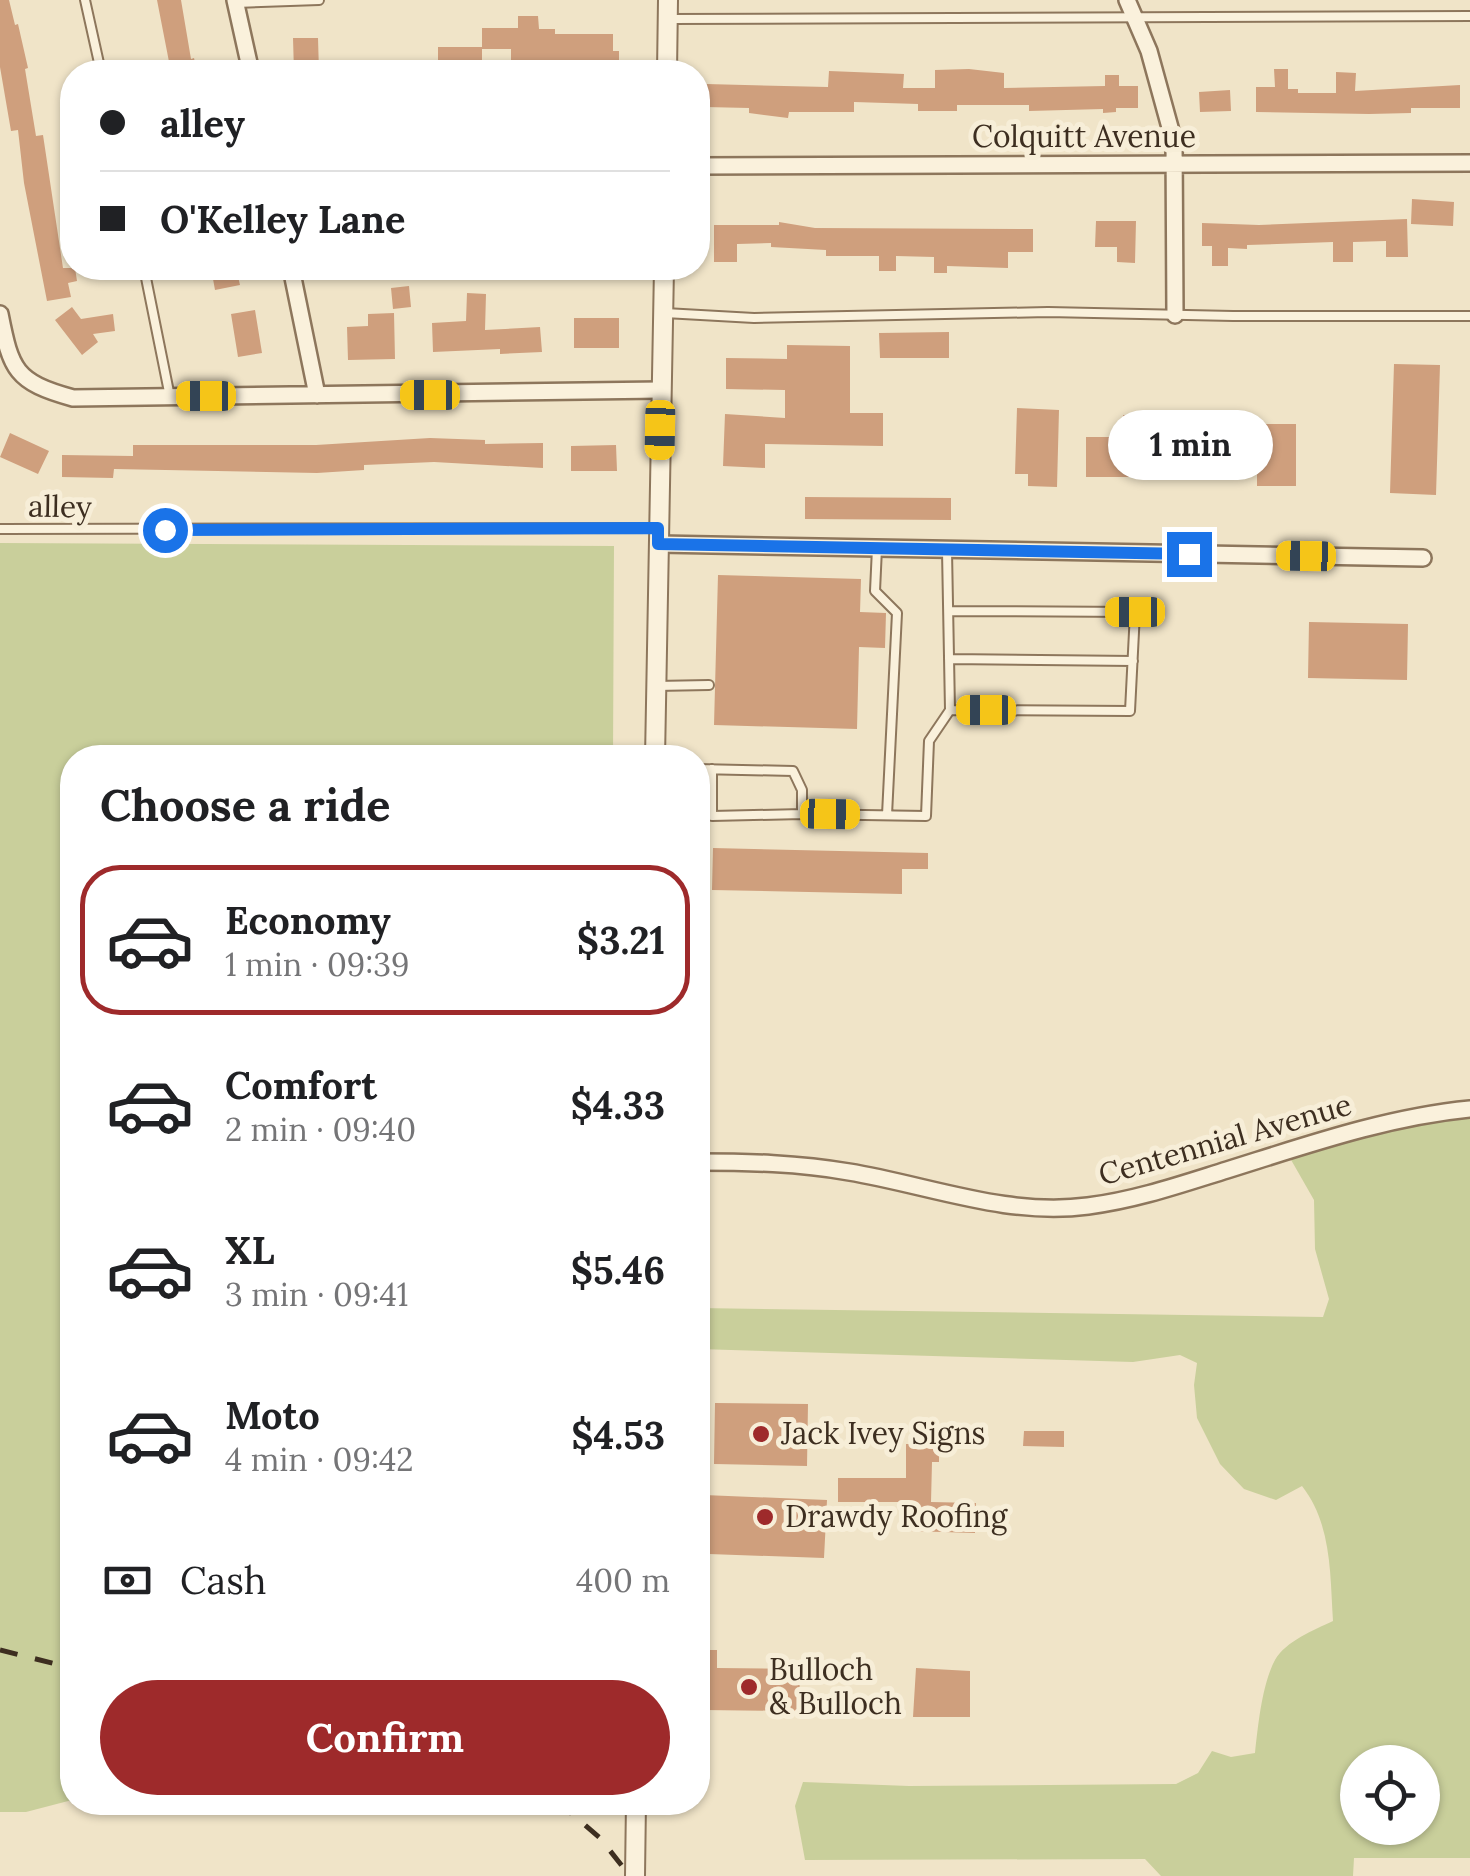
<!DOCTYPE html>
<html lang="en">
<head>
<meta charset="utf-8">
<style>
	body { margin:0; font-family:Lora,serif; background:#f2f2f2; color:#202124; height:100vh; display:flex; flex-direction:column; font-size:38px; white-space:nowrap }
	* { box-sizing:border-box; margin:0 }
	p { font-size:32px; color:#757577 }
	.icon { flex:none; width:55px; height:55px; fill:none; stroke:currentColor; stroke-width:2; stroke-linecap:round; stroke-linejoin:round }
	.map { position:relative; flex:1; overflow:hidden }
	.side { position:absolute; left:60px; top:745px; width:650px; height:1070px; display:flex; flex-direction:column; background:#fff; border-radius:40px; box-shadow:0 2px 8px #0004 }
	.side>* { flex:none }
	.guide { position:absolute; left:60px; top:60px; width:650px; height:220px; border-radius:40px; box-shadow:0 2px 8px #0004; display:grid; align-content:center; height:220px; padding:0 40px; background:#fff }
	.tools { position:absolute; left:1340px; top:1745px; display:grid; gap:20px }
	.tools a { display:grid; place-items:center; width:100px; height:100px; border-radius:50%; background:#fff; box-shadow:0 2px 8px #0004; font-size:50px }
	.end { position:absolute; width:45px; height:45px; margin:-22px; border:12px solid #1a73e8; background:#fff; box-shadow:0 0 0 5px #fff }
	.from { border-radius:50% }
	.bubble { position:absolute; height:70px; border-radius:35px; background:#fff; box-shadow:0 2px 8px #0004; font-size:32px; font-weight:700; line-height:70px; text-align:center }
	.car { position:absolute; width:30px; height:60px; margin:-30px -15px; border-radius:12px; box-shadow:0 0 8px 2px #0007; background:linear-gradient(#f5c518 24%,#345 0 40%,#f5c518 0 76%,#345 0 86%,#f5c518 0) }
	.guide b { display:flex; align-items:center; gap:35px; height:95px; font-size:38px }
	.guide b+b { border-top:2px solid #e0e0e0 }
	.guide i { width:25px; height:25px; background:#202124 }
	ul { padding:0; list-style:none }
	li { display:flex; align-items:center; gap:30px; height:150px; margin:0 20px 15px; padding:0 20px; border:5px solid transparent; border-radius:40px }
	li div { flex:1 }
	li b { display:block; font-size:38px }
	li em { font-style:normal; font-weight:700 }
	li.selected { border-color:#9e2a2b }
	li>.icon { width:90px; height:90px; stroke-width:1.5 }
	h2 { padding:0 40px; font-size:45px; line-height:120px }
	.pay { display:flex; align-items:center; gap:25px; height:110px; padding:0 40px; font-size:38px }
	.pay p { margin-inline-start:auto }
	.action { display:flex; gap:20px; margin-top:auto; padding:20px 40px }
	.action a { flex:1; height:115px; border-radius:60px; background:#9e2a2b; color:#fff; font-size:40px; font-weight:700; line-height:115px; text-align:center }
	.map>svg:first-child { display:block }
	.green { fill:#c9cf9b; fill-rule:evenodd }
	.building { fill:#cf9f7d }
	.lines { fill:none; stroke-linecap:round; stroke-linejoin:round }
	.service-casing { stroke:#8d765c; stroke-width:12 }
	.minor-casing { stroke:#8d765c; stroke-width:20 }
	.tertiary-casing { stroke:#8d765c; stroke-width:22 }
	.service { stroke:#faf1dc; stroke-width:8 }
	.minor { stroke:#faf1dc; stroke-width:15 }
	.tertiary { stroke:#faf1dc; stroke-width:18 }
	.rail { stroke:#3d2e20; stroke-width:5; stroke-dasharray:18 18; stroke-linecap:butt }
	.route { stroke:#1a73e8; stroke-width:12 }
	.poi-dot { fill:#9e2a2b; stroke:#f7eed8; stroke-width:4 }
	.labels { text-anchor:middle; stroke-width:10; stroke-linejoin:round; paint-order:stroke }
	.street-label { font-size:30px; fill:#3d2e20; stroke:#f7eed8 }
	.poi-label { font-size:30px; fill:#3d2e20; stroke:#f7eed8; text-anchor:start }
</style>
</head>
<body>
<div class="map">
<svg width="1470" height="1876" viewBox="0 0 1470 1876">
	<rect width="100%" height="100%" fill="#f0e4c8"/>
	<path class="green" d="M0 543 614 546 613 757 72 758V1800L26 1812H0Z
		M1470 1109V1858H1354L1353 1876H1161L1145 1859 805 1860 795 1806 803 1782 909 1786 1176 1784 1198 1773 1212 1751 1231 1757 1255 1753C1258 1726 1262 1684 1275 1660 1286 1641 1314 1630 1333 1621 1330 1575 1332 1524 1302 1486L1276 1500 1244 1489 1220 1464 1197 1418 1194 1385 1197 1363 1180 1355 1133 1362 698 1349V1308L1323 1317 1329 1299 1315 1249 1314 1200 1286 1151ZM1358 1762H1422V1828H1358Z"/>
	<path class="building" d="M0 0H9L15 25 18 24 28 68 25 69 36 136 43 135 63 268H75L77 281 68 283 71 297 47 301 24 183 18 130 11 131 0 67Z
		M157 0H181L191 59 194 58 197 72H171Z
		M518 16H538L539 29H555V34H613V51H619V72H511V49H482V28H518Z
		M293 38H318L319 72H294Z
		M438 47H482V72H438Z
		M969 69 1004 73V88L1105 86V75H1119V86H1138V108H1116V112L1103 113V109L1029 111V105H957V111H918V104L854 102V112H789L788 118 749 113V108L705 107 706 84 828 87 829 71 904 74 903 88H935V70Z
		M1274 69H1288V89H1298V93H1336V72L1356 73 1355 91 1460 85V108H1411V113L1369 114 1256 112V87H1275Z
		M1230 90 1231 111 1200 112 1199 92Z
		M1412 199 1454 202 1453 226 1411 224Z
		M1407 219 1408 257H1386V241L1353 242V262H1333V242L1247 245V249L1228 248V266H1212V246H1202V223L1259 225Z
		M1096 221H1136L1135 263 1117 262V247H1095Z
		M779 222 815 228 1033 229V252H1008V268L947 266V273H934V257L896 256V271H879V256H826V250L771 247V243L737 244V262H714V225H779Z
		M211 268H236L240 285 215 290Z
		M409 286 411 307 393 309 391 288Z
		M467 293 486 294 485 330 540 327 542 352 500 354V349L433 352 432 323 466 321Z
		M72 307 81 319 113 314 115 331 93 334 98 342 82 355 55 320Z
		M255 310 262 353 238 357 231 314Z
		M394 313 395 359 348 360 347 327 368 326V314Z
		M574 318H619V348H574Z
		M949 332V358H880L879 333Z
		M787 345 850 346V413H883V446L765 444V468L723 466 725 414 785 418V390L726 389V358L787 359Z
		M1394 364 1440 365 1436 495 1390 493Z
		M1017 408 1059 410 1057 487 1028 486V474H1015Z
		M1123 415H1147V437H1151V477H1086V437H1123Z
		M1188 416 1249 417V424H1296V486H1257V457L1188 456Z
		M10 433 49 451 38 474 0 457Z
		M430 438 485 440V444L543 443V468L434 462 364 465V470L317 473 114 469 113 478 62 477V455L133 456V445H316Z
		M616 445 617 471H571V446Z
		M805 497 951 498V520L805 519Z
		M718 575 861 579 860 612 886 613 885 648 859 647 857 729 714 725Z
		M1309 622 1408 624 1407 680 1308 678Z
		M713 848 928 853V869H902V894L712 890Z
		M715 1403 808 1404 807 1466 714 1464Z
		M1024 1431H1064V1447L1023 1446Z
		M906 1444H939V1462H932L931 1502 976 1503 975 1533 909 1531 910 1502H838V1478H906Z
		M704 1495 827 1500 824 1558 709 1554 710 1535H703Z
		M698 1650H717V1668L800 1669 799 1711 704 1710V1706H698Z
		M916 1668 970 1671V1717H913Z"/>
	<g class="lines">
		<defs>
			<path id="service" d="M85 0 101 72
				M236 3 319 0
				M668 19 1470 16
				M144 268 170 397
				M665 313 754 318 1048 312 1233 316H1470
				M0 529 659 528
				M877 548 875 591 897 613 887 815
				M949 611 1135 612 1130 711 950 710
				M949 659 1133 661
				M656 686 709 685
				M698 769 793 771 802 790V814L712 816V769
				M802 814 926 816 929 741 950 710 947 551"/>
			<path id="minor" d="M235 0 251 72
				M1127 0 1149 51 1174 142 1175 315
				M698 166 1470 163
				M291 268 317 395
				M0 314C11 370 15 382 73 398L661 390
				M659 544 1423 558
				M698 1162C748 1162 798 1163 849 1172 928 1185 1007 1217 1088 1206 1136 1200 1182 1184 1227 1170 1307 1145 1387 1117 1470 1109"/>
			<path id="tertiary" d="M667 72 668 0
				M655 758 664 268
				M635 1876 636 1802"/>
		</defs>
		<use href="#service" class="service-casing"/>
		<use href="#minor" class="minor-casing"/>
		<use href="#tertiary" class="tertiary-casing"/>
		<use href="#service" class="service"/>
		<use href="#minor" class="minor"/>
		<use href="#tertiary" class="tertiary"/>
		<path class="rail" d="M0 1650 72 1668
			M558 1802 600 1838 630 1876"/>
	</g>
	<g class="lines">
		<path class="route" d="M165 530 658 528V544L1189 554"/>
	</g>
	<g class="poi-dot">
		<circle cx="761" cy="1434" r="10"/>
		<circle cx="765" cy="1517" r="10"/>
		<circle cx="749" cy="1687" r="10"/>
	</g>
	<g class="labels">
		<g class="street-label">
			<text x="1084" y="147">Colquitt Avenue</text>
			<text transform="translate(60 507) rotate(1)" y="10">alley</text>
			<text transform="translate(1225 1140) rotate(-16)" y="10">Centennial Avenue</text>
		</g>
		<g class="poi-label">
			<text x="781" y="1444">Jack Ivey Signs</text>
			<text x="785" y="1527">Drawdy Roofing</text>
			<text x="769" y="1680">Bulloch<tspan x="769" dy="34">&amp; Bulloch</tspan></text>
		</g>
	</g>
</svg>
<div class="tools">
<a><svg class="icon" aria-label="locate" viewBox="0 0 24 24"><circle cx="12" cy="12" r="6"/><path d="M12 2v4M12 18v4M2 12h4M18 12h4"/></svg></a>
</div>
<i class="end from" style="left:165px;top:530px"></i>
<i class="end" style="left:1189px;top:554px"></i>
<div class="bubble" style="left:1108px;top:410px;width:165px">1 min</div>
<i class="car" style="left:430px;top:395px;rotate:270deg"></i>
<i class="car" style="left:206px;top:396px;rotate:270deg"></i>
<i class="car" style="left:660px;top:430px;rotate:181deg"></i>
<i class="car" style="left:1306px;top:556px;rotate:271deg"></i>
<i class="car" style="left:1135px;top:612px;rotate:270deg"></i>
<i class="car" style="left:986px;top:710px;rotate:270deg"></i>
<i class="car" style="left:830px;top:814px;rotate:91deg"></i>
<div class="guide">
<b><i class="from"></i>alley</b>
<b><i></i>O'Kelley Lane</b>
</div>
<section class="side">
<h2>Choose a ride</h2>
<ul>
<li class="selected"><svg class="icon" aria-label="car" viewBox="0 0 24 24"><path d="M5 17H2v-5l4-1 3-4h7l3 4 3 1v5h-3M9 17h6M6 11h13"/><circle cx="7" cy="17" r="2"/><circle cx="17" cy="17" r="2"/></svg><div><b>Economy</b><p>1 min · 09:39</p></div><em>$3.21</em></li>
<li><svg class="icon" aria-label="car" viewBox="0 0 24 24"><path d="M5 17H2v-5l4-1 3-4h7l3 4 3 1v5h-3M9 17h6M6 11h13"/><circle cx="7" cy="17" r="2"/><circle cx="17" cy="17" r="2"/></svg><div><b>Comfort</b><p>2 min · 09:40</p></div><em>$4.33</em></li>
<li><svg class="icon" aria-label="car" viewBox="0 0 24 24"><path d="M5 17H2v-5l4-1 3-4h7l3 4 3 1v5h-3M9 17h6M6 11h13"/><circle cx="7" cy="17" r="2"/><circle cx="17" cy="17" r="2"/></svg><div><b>XL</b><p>3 min · 09:41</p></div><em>$5.46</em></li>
<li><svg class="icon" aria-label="car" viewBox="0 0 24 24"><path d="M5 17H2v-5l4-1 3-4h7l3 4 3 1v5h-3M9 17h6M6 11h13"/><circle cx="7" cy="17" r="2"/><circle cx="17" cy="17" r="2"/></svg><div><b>Moto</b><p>4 min · 09:42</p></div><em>$4.53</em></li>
</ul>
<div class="pay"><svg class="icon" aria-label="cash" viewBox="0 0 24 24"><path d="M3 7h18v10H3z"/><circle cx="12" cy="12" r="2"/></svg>Cash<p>400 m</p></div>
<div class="action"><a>Confirm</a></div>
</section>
</div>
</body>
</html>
